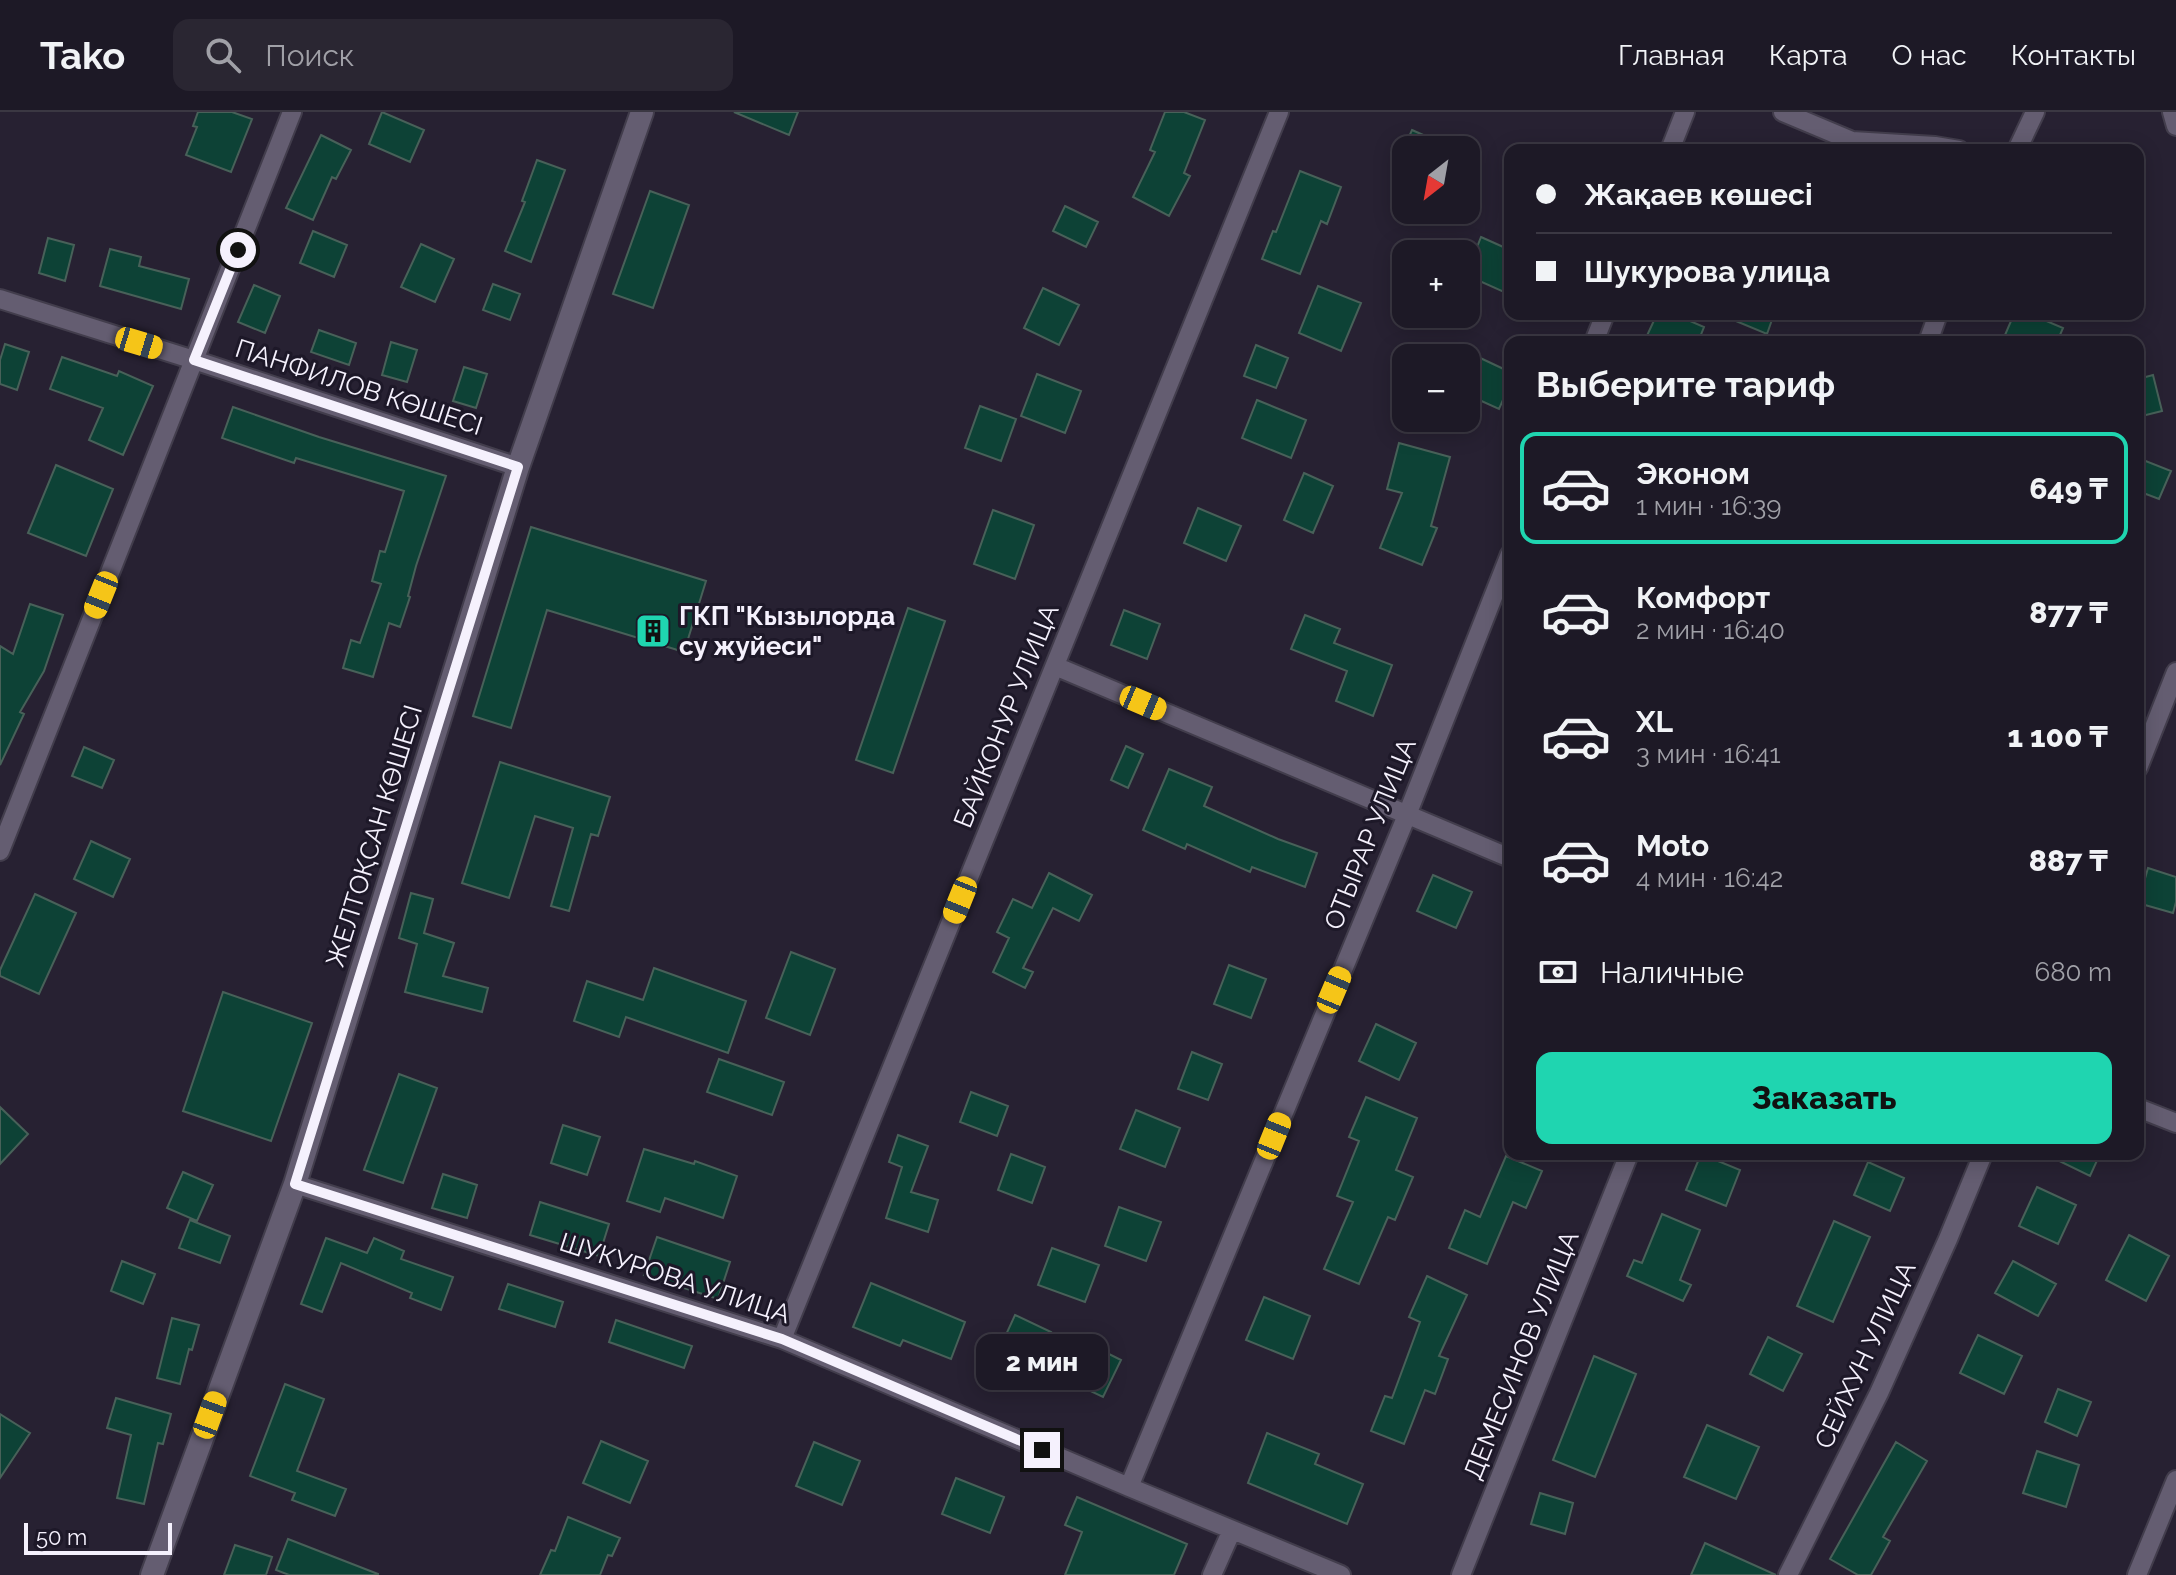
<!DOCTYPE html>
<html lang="ru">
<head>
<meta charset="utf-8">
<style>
	body { margin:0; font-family:Raleway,sans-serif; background:#2a2632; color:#f1f3f6; height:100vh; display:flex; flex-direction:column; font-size:30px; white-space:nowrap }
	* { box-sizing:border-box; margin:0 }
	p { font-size:26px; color:#a0a0a7 }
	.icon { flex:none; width:44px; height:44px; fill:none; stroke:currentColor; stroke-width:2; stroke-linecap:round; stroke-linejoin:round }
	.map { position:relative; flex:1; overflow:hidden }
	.side { position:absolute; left:1504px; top:224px; width:640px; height:824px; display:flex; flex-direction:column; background:#1d1926; border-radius:16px; box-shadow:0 4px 20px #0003,0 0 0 2px #3b3843 }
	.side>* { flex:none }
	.guide { position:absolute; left:1504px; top:32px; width:640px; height:176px; border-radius:16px; box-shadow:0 4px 20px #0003,0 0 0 2px #3b3843; display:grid; align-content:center; height:176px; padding:0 32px; background:#1d1926 }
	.needle { width:52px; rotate:211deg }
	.buttons { position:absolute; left:1392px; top:24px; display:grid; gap:16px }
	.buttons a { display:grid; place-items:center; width:88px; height:88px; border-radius:16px; background:#1d1926; box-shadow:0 4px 20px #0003,0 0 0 2px #3b3843; font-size:40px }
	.scale { position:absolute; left:24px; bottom:20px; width:148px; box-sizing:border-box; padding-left:8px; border:4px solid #f5f1fd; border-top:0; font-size:22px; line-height:28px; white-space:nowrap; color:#f5f1fd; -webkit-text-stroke:6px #1d1828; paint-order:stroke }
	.end { position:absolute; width:36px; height:36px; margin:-18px; border:10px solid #f5f1fd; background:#111; box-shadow:0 0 0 4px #111 }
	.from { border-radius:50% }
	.bubble { position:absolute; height:56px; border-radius:16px; background:#1d1926; box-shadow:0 4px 20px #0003,0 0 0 2px #3b3843; font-size:26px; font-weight:800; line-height:56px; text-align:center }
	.car { position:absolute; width:24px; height:48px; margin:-24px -12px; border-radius:10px; box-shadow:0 0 6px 2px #0007; background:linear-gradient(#f5c518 24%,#345 0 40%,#f5c518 0 76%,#345 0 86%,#f5c518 0) }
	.guide b { display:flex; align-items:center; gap:28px; height:76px; font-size:30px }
	.guide b+b { border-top:2px solid #3b3843 }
	.guide i { width:20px; height:20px; background:#f1f3f6 }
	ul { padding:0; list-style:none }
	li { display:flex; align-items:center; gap:24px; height:112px; margin:0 16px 12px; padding:0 16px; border:4px solid transparent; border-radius:16px }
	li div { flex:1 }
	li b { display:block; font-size:30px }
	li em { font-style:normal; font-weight:800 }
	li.active { border-color:#1fd5b0 }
	li>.icon { width:72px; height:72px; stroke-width:1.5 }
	h2 { padding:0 32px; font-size:36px; line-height:96px }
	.pay { display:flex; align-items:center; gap:20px; height:88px; padding:0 32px; font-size:30px }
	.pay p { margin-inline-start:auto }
	.primary-button { display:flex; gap:16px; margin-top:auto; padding:16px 32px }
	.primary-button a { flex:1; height:92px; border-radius:16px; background:#1fd5b0; color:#111; font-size:32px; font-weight:800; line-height:92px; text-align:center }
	header { display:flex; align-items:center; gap:48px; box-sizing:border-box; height:112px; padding:0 40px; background:#1d1926; border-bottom:2px solid #3b3843 }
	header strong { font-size:38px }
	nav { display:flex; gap:44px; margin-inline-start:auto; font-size:28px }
	.search { width:560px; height:72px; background:#2a2632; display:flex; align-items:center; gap:20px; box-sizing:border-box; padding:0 28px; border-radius:16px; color:#a0a0a7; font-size:30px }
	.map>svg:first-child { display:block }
	.building { fill:#0d4236; stroke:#486159; stroke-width:2 }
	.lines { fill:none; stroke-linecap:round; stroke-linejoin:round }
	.minor-casing { stroke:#423d4c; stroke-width:22 }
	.tertiary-casing { stroke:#423d4c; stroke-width:26 }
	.minor { stroke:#645d71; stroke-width:18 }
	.tertiary { stroke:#645d71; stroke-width:22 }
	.route { stroke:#f5f1fd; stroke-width:10 }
	.labels { text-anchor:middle; stroke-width:6; stroke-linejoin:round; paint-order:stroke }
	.street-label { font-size:26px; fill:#f5f1fd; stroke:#1d1828 }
	.poi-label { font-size:26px; font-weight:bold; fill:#f5f1fd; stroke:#1d1828; text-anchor:start }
</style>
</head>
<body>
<header>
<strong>Tako</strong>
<div class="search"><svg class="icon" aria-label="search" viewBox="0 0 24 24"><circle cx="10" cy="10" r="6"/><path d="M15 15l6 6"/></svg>Поиск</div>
<nav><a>Главная</a><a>Карта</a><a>О нас</a><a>Контакты</a></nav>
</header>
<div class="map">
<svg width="2176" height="1463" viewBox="0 0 2176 1463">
	<rect width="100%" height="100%" fill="#272132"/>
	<path class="building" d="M198 0H232L252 7 231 60 186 43 197 15 193 14Z
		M382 0 424 18 410 50 369 32Z
		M734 0H798L789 23Z
		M1165 0H1184L1205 8 1184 61 1190 64 1169 104 1133 85 1155 40 1150 38Z
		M1412 18 1457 38H1403Z
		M321 23 351 38 336 67 332 65 313 108 286 96Z
		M537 48 565 58 531 150 505 139 525 90 522 89Z
		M1300 59 1341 75 1327 112 1321 109 1300 162 1262 147 1273 119 1276 120Z
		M650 79 689 93 653 196 613 182Z
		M1065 94 1098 110 1086 135 1053 119Z
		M313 119 347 133 334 165 300 151Z
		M1481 125 1510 138V166L1504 180 1466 163Z
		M48 126 74 133 65 169 39 161Z
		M421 132 454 147 435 190 401 175Z
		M110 137 141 145 139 154 189 167 181 197 100 174Z
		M493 172 520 182 510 208 483 198Z
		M254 173 280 184 265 221 238 210Z
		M1318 174 1361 191 1341 239 1299 221Z
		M1043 176 1079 193 1059 233 1024 216Z
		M1657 202H1674L1704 215 1698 230H1644Z
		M1719 202H1774L1767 222Z
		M2014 202H2030L2063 216 2057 230H2021L2005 223Z
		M319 218 356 231 349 253 311 240Z
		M391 230 417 238 407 270 382 263Z
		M5 232 29 240 17 278 0 272V248Z
		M1256 233 1288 246 1276 276 1244 264Z
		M1476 244 1510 260V272L1499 297 1466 282V265Z
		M62 245 117 264 119 259 153 274 123 343 89 328 103 296 50 277Z
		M464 255 487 262 476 296 453 289Z
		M1037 262 1081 279 1065 321 1021 304Z
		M2153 263 2162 299 2138 305V267Z
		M1257 288 1306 308 1291 346 1242 326Z
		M980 294 1016 307 1001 349 965 336Z
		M233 295 319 325 446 364 416 454 408 484 410 485 400 515 389 511 373 565 343 556 351 528 360 531 381 472 372 469 380 439 385 440 404 379 296 346 294 351 222 326Z
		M1399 331 1450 345 1431 414 1437 416 1422 453 1380 436 1402 381 1387 377Z
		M2138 346 2171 359 2159 387 2138 379Z
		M56 353 113 377 86 444 28 421Z
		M1304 361 1333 374 1313 421 1284 408Z
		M1198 396 1241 414 1226 449 1184 431Z
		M993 398 1034 413 1015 467 974 452Z
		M531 415 706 469 684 540 547 498 511 616 473 604Z
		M30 492 63 503 44 559 20 600 24 602 0 653V534L13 542Z
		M908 496 945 509 893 661 856 648Z
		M1124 498 1160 512 1147 547 1111 533Z
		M1305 503 1340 517 1334 531 1392 553 1373 604 1336 589 1347 559 1291 537Z
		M1126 634 1143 642 1128 676 1111 668Z
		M84 635 114 648 102 676 72 664Z
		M500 650 610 685 598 724 591 722 569 799 551 794 573 716 535 704 509 786 462 771Z
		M1169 657 1212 675 1204 694 1278 727 1317 741 1305 775 1252 755 1250 760 1187 732 1185 737 1143 718Z
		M91 729 130 747 113 785 74 767Z
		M2148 756 2176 765V790L2173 801 2138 791Z
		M1049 761 1092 783 1079 809 1053 796 1023 856 1033 860 1025 876 993 860 1009 826 997 820 1013 787 1032 796Z
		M1433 763 1472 780 1456 816 1417 799Z
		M411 781 433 787 424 821 454 831 443 864 488 876 482 900 405 880 417 832 399 826Z
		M35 782 76 801 39 882 0 864V858Z
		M791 840 835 857 810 923 766 906Z
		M1229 853 1266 867 1251 906 1214 892Z
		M654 856 746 889 728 941 626 905 619 925 574 909 587 869 643 888Z
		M223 880 312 911 271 1029 183 999Z
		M1376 912 1416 931 1399 968 1359 949Z
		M1192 940 1222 952 1208 988 1178 977Z
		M719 947 784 970 772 1003 707 980Z
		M399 962 437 976 403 1071 364 1058Z
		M971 980 1008 994 997 1024 960 1010Z
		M1366 985 1417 1006 1396 1058 1413 1065 1395 1108 1388 1105 1359 1172 1324 1157 1353 1090 1337 1084 1359 1029 1349 1025Z
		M0 995 28 1022 0 1052Z
		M1136 998 1180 1016 1165 1055 1120 1037Z
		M563 1013 600 1025 587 1063 551 1051Z
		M898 1023 928 1034 911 1080 938 1088 928 1120 886 1106 902 1055 889 1050Z
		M644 1037 694 1052 695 1049 737 1064 723 1106 665 1086 660 1100 627 1089Z
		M1011 1042 1045 1055 1032 1091 998 1078Z
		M1701 1042 1740 1058 1726 1094 1686 1078Z
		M2045 1042H2100L2090 1064Z
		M1506 1044 1542 1059 1526 1096 1513 1090 1487 1152 1449 1136 1465 1098 1480 1105Z
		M1868 1050 1904 1066 1890 1099 1854 1083Z
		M183 1060 213 1073 197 1109 167 1096Z
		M443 1062 477 1073 467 1106 432 1096Z
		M2037 1075 2076 1093 2058 1132 2019 1114Z
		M540 1090 609 1112 599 1144 530 1123Z
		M1119 1095 1161 1110 1146 1149 1105 1134Z
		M1662 1102 1700 1118 1680 1168 1691 1173 1683 1189 1627 1164 1634 1148 1642 1151Z
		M190 1108 230 1124 220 1151 179 1136Z
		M1834 1109 1870 1125 1833 1210 1797 1194Z
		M2129 1123 2169 1144 2146 1189 2106 1168Z
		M657 1125 730 1150 718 1187 644 1163Z
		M326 1126 367 1141 374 1126 404 1139 401 1147 453 1165 441 1198 410 1186 412 1181 341 1151 322 1200 301 1192Z
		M1052 1136 1099 1153 1085 1190 1038 1173Z
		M122 1149 155 1162 143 1192 111 1179Z
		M2013 1149 2056 1172 2038 1204 1995 1181Z
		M1427 1164 1467 1183 1439 1244 1448 1247 1435 1282 1425 1278 1404 1332 1371 1319 1385 1284 1392 1286 1420 1210 1409 1205Z
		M871 1171 965 1210 951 1247 903 1228 900 1234 853 1215Z
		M508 1172 563 1190 555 1215 499 1197Z
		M1264 1185 1310 1204 1293 1247 1246 1228Z
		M1015 1203 1051 1220 1033 1257 998 1240Z
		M172 1206 199 1213 192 1238 189 1237 180 1272 157 1266Z
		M616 1208 692 1234 684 1256 609 1230Z
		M1978 1223 2022 1244 2004 1282 1960 1261Z
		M1768 1225 1802 1242 1783 1279 1750 1262Z
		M1081 1228 1121 1248 1103 1285 1063 1266Z
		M1594 1244 1636 1262 1595 1365 1553 1348Z
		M285 1272 324 1287 297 1359 346 1377 335 1404 292 1388 295 1381 250 1364Z
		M2058 1277 2091 1290 2077 1324 2045 1310Z
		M116 1286 171 1302 163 1332 158 1331 144 1392 117 1386 131 1323 107 1316Z
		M0 1302 30 1321 0 1366Z
		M1707 1313 1759 1335 1736 1387 1684 1365Z
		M1267 1321 1319 1342 1315 1352 1363 1372 1347 1412 1248 1371Z
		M601 1329 648 1349 630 1391 583 1371Z
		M814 1330 860 1349 842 1393 796 1374Z
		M1896 1330 1927 1349 1883 1425 1890 1429 1871 1463H1858L1830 1447Z
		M2037 1339 2079 1353 2066 1395 2023 1381Z
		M956 1366 1004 1385 990 1421 942 1402Z
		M1540 1381 1573 1391 1565 1422 1531 1412Z
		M1077 1385 1187 1432 1174 1463H1065L1082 1420 1065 1413Z
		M568 1405 620 1426 612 1444 608 1443 600 1463H540L551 1438 555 1439Z
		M288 1427 378 1462V1463H289L276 1458Z
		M1705 1431 1776 1463H1691Z
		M235 1433 272 1445 266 1463H224Z"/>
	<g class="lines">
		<defs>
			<path id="minor" d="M1783 0 1852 29 1935 34 1959 38
				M2172 0 2176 14
				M1670 38 1685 0
				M2017 38 2035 0
				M0 187 194 248 518 355
				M1594 230 1605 202
				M1928 230 1938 202
				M1055 554 1510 746
				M2138 656 2176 560
				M0 739 292 0
				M2138 996 2176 1011
				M295 1072 782 1227 1129 1375 1341 1463
				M782 1227 1279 0
				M1129 1375 1407 703 1510 442
				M1212 1463 1232 1418
				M1461 1463 1629 1042
				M1788 1463 1879 1281 1948 1127 1983 1042
				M2137 1463 2176 1368"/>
			<path id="tertiary" d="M152 1463 295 1072 518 355 642 0"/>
		</defs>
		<use href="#minor" class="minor-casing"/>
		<use href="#tertiary" class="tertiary-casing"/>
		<use href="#minor" class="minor"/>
		<use href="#tertiary" class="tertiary"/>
	</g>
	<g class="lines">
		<path class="route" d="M238 138 194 248 518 355 295 1072 782 1227 1042 1338"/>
	</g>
	<defs>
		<symbol id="building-square" viewBox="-11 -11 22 22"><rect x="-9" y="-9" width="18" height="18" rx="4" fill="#1fd5b0" stroke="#1d1828"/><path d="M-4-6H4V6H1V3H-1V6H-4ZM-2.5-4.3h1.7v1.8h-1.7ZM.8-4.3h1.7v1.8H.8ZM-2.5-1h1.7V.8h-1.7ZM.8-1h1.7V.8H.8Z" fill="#111"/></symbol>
	</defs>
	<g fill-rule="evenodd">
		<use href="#building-square" x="633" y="499" width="40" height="40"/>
	</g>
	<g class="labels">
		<g class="street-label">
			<text transform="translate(359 275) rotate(18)" y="9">ПАНФИЛОВ КӨШЕСІ</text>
			<text transform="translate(1006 604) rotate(-68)" y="9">БАЙКОНУР УЛИЦА</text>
			<text transform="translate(1370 722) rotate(-68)" y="9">ОТЫРАР УЛИЦА</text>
			<text transform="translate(374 724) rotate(-73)" y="9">ЖЕЛТОҚСАН КӨШЕСІ</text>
			<text transform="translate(675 1166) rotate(18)" y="9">ШУКУРОВА УЛИЦА</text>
			<text transform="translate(1521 1243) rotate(-68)" y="9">ДЕМЕСИНОВ УЛИЦА</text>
			<text transform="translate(1865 1243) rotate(-65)" y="9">СЕЙХУН УЛИЦА</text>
		</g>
		<g class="poi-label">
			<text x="679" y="513">ГКП "Кызылорда<tspan x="679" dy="30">су жуйеси"</tspan></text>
		</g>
	</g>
</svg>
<div class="buttons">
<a><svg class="needle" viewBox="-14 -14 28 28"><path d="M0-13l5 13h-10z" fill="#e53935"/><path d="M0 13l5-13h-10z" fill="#a0a0a7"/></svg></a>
<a>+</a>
<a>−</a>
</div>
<div class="scale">50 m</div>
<i class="end from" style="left:238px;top:138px"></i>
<i class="end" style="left:1042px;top:1338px"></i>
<div class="bubble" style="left:976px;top:1222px;width:132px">2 мин</div>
<i class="car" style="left:139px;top:231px;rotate:107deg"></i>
<i class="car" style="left:101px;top:483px;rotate:202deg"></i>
<i class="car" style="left:1143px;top:591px;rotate:113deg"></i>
<i class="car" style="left:960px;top:788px;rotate:202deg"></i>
<i class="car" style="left:1334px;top:878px;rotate:23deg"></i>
<i class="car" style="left:1274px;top:1024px;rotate:22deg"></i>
<i class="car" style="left:210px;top:1303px;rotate:20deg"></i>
<div class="guide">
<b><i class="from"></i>Жақаев көшесі</b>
<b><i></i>Шукурова улица</b>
</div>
<section class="side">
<h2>Выберите тариф</h2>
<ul>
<li class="active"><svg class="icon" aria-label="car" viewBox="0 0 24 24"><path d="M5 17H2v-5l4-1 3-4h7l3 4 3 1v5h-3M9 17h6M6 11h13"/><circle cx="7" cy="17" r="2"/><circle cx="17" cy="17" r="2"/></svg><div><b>Эконом</b><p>1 мин · 16:39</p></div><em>649 ₸</em></li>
<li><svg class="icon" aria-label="car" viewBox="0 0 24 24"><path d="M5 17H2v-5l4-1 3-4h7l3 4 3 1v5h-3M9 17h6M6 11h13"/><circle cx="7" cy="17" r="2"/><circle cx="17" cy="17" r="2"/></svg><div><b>Комфорт</b><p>2 мин · 16:40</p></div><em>877 ₸</em></li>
<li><svg class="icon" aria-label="car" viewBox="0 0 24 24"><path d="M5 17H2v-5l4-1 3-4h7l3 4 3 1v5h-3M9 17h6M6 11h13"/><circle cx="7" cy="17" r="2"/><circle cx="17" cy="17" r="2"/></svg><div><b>XL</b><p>3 мин · 16:41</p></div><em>1 100 ₸</em></li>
<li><svg class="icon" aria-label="car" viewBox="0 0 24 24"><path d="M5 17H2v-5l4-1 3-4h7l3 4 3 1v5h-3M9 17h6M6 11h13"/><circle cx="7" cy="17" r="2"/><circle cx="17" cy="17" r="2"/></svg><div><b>Moto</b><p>4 мин · 16:42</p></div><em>887 ₸</em></li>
</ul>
<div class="pay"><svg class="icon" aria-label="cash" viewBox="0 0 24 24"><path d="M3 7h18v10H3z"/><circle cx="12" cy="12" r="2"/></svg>Наличные<p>680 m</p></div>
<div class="primary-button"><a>Заказать</a></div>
</section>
</div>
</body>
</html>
